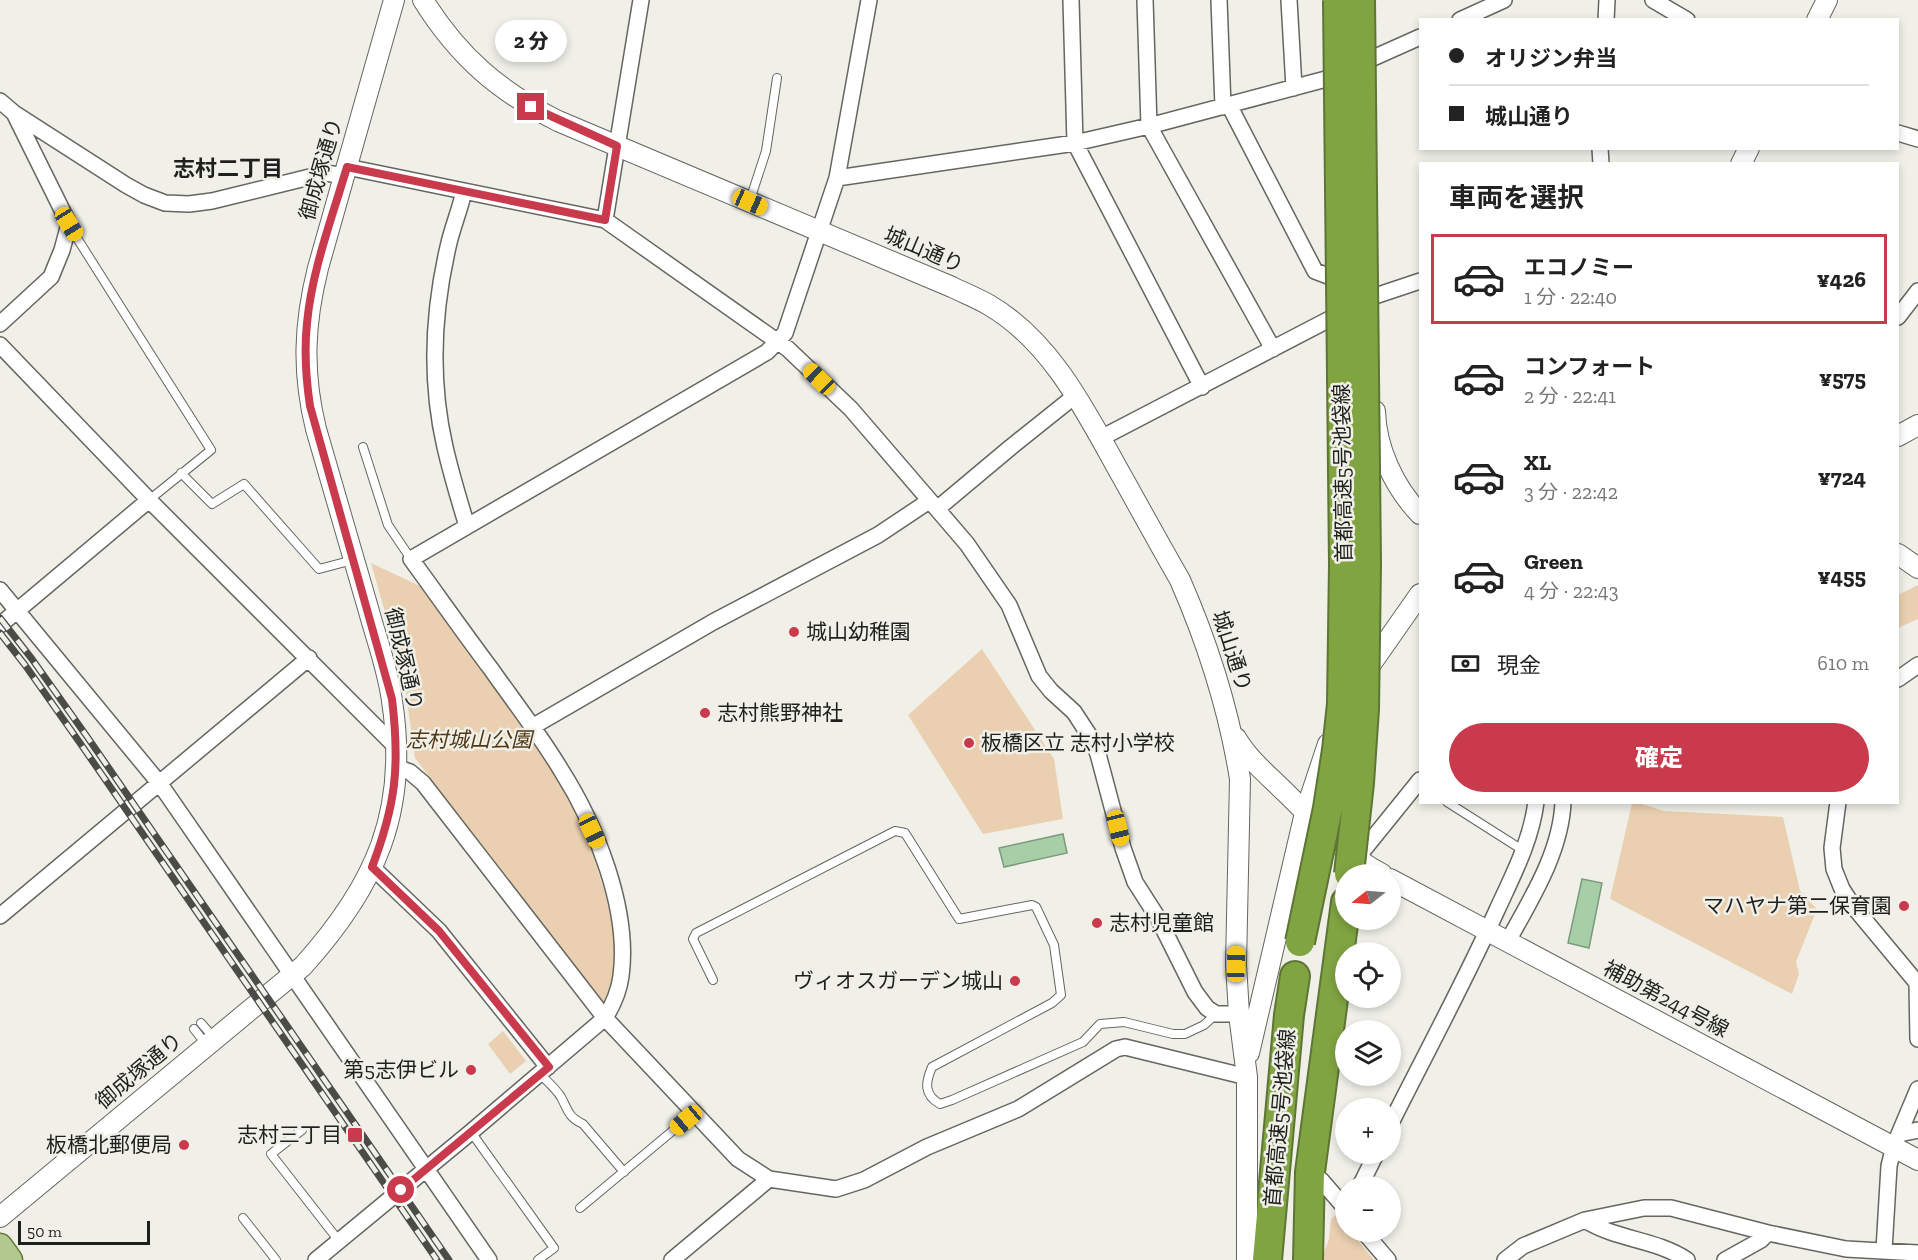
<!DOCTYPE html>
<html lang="ja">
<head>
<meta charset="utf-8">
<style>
	body { margin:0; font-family:"Zilla Slab","Noto Sans JP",serif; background:#f2f2f2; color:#222; height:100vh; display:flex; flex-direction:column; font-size:22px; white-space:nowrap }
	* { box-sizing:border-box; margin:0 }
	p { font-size:20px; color:#767676 }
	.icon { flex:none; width:33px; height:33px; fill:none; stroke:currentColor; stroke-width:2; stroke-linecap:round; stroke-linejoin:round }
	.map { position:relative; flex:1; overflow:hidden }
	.panel { position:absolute; left:1419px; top:162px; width:480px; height:642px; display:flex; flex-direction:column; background:#fff; border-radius:0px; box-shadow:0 3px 9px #0003 }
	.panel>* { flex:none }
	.top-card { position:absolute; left:1419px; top:18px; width:480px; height:132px; border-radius:0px; box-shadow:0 3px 9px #0003; display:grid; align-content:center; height:132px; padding:0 30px; background:#fff }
	.needle { width:39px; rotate:253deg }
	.buttons { position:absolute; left:1335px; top:864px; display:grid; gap:12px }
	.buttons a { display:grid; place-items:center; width:66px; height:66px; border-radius:50%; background:#fff; box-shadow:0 3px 9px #0003; font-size:30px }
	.scale { position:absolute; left:18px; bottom:15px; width:132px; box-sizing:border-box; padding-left:6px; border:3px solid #1f1f1d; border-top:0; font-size:16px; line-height:21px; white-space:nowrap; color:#1f1f1d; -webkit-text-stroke:4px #f0f0e9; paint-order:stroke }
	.end { position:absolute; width:27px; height:27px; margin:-14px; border:8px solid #ca3a4d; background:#fff; box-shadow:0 0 0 3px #fff }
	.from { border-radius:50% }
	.bubble { position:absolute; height:42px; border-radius:21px; background:#fff; box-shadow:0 3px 9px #0003; font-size:20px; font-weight:800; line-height:42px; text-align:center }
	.car { position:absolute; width:18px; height:36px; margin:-18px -9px; border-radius:8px; box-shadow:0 0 4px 2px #0007; background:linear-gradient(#f5c518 24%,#345 0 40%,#f5c518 0 76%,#345 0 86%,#f5c518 0) }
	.top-card b { display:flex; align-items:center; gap:21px; height:57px; font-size:22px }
	.top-card b+b { border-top:2px solid #e0e0e0 }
	.top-card i { width:15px; height:15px; background:#222 }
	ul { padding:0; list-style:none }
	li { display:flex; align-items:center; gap:18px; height:90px; margin:0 12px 9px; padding:0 18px; border:3px solid transparent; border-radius:0px }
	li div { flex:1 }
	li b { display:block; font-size:22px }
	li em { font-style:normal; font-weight:800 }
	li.selected { border-color:#ca3a4d }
	li>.icon { width:54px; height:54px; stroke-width:1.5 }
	h2 { padding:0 30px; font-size:27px; line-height:72px }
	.pay { display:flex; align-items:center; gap:15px; height:66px; padding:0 30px; font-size:22px }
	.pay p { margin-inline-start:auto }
	.action { display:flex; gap:12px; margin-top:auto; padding:12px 30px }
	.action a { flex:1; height:69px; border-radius:36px; background:#ca3a4d; color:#fff; font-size:24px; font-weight:800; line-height:69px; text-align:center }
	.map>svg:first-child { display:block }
	.green { fill:#ead0b1 }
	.water { fill:#a7cfa7; stroke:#7e9a7e; stroke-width:1.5 }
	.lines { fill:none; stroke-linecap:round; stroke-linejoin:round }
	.service-casing { stroke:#656660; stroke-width:10 }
	.minor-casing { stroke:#656660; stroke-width:18 }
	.tertiary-casing { stroke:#656660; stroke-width:22 }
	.primary-casing { stroke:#5e7535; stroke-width:27 }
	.motorway-casing { stroke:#5e7535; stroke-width:32 }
	.service { stroke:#fff; stroke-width:8 }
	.minor { stroke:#fff; stroke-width:15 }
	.tertiary { stroke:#fff; stroke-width:20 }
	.primary { stroke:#b3c88e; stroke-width:24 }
	.motorway { stroke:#80a442; stroke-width:28 }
	.rail-casing { stroke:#4b4b48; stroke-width:7 }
	.rail { stroke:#f0f0e9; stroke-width:4.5; stroke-dasharray:14; stroke-linecap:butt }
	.motorway-bridge-casing { stroke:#5e7535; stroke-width:32; stroke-linecap:butt }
	.motorway-bridge { stroke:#80a442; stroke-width:28 }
	.route { stroke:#ca3a4d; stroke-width:8 }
	.poi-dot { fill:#ca3a4d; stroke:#f0f0e9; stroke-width:2 }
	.labels { text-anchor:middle; stroke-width:5; stroke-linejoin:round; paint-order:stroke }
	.street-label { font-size:21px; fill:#1f1f1d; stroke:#f0f0e9 }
	.poi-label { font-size:21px; fill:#1f1f1d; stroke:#f0f0e9; text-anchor:end }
	.park-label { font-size:21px; font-style:italic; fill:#513816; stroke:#f0f0e9 }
	.neighbourhood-label { font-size:22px; font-weight:bold; fill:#1f1f1d; stroke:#f0f0e9 }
</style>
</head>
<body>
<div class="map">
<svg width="1918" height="1260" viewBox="0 0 1918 1260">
	<rect width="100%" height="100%" fill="#f0f0e9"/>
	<path class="green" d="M371 563 422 587 555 772 587 836 605 893 615 936V973L609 1001H601L415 758 404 679Z
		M1918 585V619L1898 628V595Z
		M982 649 1054 759 1063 819 983 834 908 715Z
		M1639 803 1664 811 1783 817 1800 891 1817 909 1796 962 1799 974 1792 994 1610 899 1632 803Z
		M503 1031 526 1061 510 1074 488 1044Z
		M1337 1214 1345 1224 1346 1232H1351L1374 1260H1321L1329 1239 1331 1219Z"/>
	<path class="water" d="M1063 834 1067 853 1004 867 999 848Z
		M1582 879 1602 883 1589 948 1568 943Z"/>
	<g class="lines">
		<defs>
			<path id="service" d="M750 200 766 151 777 78
				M70 227 211 450 149 500
				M363 447 388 525 411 559
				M181 473 212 504 244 484 319 569 353 560
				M1447 802 1524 851
				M713 980 693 939 696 933 895 831 905 833 959 919 1032 905 1036 907 1054 945 1061 995 1052 1003 932 1067C925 1083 924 1095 940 1104L952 1100 1083 1042 1100 1024 1124 1022 1173 1034H1185L1204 1025 1216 1014
				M201 1023 214 1038
				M194 1029 206 1044
				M540 1074C547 1081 556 1089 561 1097 568 1110 568 1117 583 1124L624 1172
				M302 1130 271 1154 339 1241
				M471 1132 554 1248 538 1260
				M580 1208 694 1113
				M243 1218 276 1260"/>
			<path id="minor" d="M1071 0 1075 143 1202 387
				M1145 0 1149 126 1273 349
				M1219 0 1223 107
				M1289 0 1294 88
				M1653 0 1687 20
				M1460 20 1504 0
				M1606 20 1607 0
				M0 101 14 113 126 185 144 195 165 203 189 204 212 201 326 173 344 176
				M1229 105 1315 271 1328 276
				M1898 133 1918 139
				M1600 148 1601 164
				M347 167 605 220 788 349 851 409 937 509 967 544 1009 605 1039 676 1051 691 1074 712 1091 738 1098 754 1123 848 1135 882 1158 918 1195 992 1207 1008 1216 1014H1239
				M837 178 1075 143 1149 126 1326 79 1420 37
				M464 191C460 210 452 228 448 247 433 312 430 382 445 447 451 473 459 500 467 526
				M605 220 641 0
				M1898 317 1918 291
				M0 324 51 277 62 250 69 224 14 113
				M0 345 149 500 396 747
				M1101 438 1372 297 1420 281
				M937 509 1011 447 1076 395
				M0 590 160 784 489 1260
				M0 625 149 500
				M1898 679 1918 665
				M532 727 713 622 878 535 929 501
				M396 767 410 772 423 783 605 1018 738 1159 769 1179 836 1189 864 1180 927 1147 1018 1109 1116 1049 1125 1047 1247 1077
				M1838 802 1832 848 1834 869 1842 889 1853 906 1917 983 1918 1039
				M1361 853 1420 780
				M372 867 439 931 548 1067
				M0 916 309 658
				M1508 941C1531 899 1561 852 1563 802
				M1390 1125C1426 1053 1464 983 1497 910 1513 875 1531 841 1536 802
				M1899 1134 1918 1130
				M1321 1180 1346 1209
				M1360 1186 1376 1154
				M1585 1220C1616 1240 1656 1239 1687 1260
				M1364 1232 1388 1260
				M1884 1250 1889 1166 1894 1146 1918 1089
				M316 1260 471 1132 605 1018C613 1005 619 992 621 976 630 910 596 825 561 770 540 735 515 703 491 669 464 633 438 596 411 559L767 352 785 333 837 178 869 0
				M672 1260 769 1179
				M1505 1260 1523 1246 1585 1220 1644 1208H1671L1768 1233 1846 1249 1918 1253
				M1725 1260 1761 1240 1768 1233"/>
			<path id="tertiary" d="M423 0C458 56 498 91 558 121L952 287C964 293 977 298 989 305 1049 340 1083 406 1115 464 1137 503 1158 542 1180 580 1208 644 1229 710 1240 779L1236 964 1239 1014 1247 1077V1260
				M1817 20 1827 0
				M1741 164 1749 148
				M1375 411C1376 448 1394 487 1420 514
				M1898 436 1918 425
				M1898 554 1918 568
				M1364 674 1420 594
				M1236 738C1249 760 1268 775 1286 793 1316 822 1345 855 1382 874
				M1390 879 1918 1160
				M1249 1053 1305 813 1328 744
				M0 1217 303 966C376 885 409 811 392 701 388 669 376 638 368 608 351 548 333 489 316 429 302 372 304 324 318 268L394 0"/>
			<path id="primary" d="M0 1246 10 1260"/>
			<path id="motorway" d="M1267 1260 1289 1015 1295 976
				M1308 1260 1310 1172 1346 902"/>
		</defs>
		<use href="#service" class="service-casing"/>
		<use href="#minor" class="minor-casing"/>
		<use href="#tertiary" class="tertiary-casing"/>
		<use href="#primary" class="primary-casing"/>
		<use href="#motorway" class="motorway-casing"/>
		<use href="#service" class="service"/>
		<use href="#minor" class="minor"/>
		<use href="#tertiary" class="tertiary"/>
		<use href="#primary" class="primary"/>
		<use href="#motorway" class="motorway"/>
		<defs>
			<path id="rail" d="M0 618 32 659 88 738 449 1260
				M0 633 25 665 80 743 437 1260"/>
		</defs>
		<use href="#rail" class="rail-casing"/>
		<use href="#rail" class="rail"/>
		<defs>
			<path id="motorway-bridge" d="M1349 874 1359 783 1364 709 1366 564 1360 0
				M1300 942 1328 808 1337 750 1342 704 1344 564 1338 0"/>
		</defs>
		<use href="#motorway-bridge" class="motorway-bridge-casing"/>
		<use href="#motorway-bridge" class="motorway-bridge"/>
	</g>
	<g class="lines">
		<path class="route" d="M401 1190 549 1067 439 931 372 867C396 804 400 766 392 699L310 406C306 379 304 351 307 323 312 270 332 218 347 167L605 220 617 146 531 107"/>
	</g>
	<g class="poi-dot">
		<circle cx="794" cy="632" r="6"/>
		<circle cx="705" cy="713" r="6"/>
		<circle cx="969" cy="743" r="6"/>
		<circle cx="1904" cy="906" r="6"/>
		<circle cx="1097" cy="923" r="6"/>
		<circle cx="1015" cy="981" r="6"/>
		<circle cx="471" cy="1070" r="6"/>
		<rect x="347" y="1127" width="16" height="16" rx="3"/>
		<circle cx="184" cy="1145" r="6"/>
	</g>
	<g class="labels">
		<g class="street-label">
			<text transform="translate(321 169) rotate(-74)" y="7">御成塚通り</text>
			<text transform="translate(924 250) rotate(23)" y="7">城山通り</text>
			<text transform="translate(1343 473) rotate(-91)" y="7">首都高速5号池袋線</text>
			<text transform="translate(1232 651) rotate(72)" y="7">城山通り</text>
			<text transform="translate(404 659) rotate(77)" y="7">御成塚通り</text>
			<text transform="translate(1666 999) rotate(28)" y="7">補助第244号線</text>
			<text transform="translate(139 1071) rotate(-40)" y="7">御成塚通り</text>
			<text transform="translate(1280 1118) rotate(-85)" y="7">首都高速5号池袋線</text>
		</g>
		<g class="poi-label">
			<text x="806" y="639" text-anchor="start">城山幼稚園</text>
			<text x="717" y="720" text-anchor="start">志村熊野神社</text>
			<text x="981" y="750" text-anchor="start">板橋区立 志村小学校</text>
			<text x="1892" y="913">マハヤナ第二保育園</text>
			<text x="1109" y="930" text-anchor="start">志村児童館</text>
			<text x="1003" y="988">ヴィオスガーデン城山</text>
			<text x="459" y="1077">第5志伊ビル</text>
			<text x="342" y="1142">志村三丁目</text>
			<text x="172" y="1152">板橋北郵便局</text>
		</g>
		<g class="park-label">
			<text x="469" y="747">志村城山公園</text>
		</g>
		<g class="neighbourhood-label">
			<text x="228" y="176">志村二丁目</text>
		</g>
	</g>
</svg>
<div class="buttons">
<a><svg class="needle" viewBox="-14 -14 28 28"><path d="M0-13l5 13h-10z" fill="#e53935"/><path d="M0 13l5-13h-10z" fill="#767676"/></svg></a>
<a><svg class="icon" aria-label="locate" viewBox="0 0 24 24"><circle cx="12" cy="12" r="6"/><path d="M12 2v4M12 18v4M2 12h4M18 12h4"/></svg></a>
<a><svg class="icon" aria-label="layers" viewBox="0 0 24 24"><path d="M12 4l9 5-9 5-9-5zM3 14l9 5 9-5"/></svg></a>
<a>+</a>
<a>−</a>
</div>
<div class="scale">50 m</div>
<i class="end from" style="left:401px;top:1190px"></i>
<i class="end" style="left:531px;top:107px"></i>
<div class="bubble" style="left:495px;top:20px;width:72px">2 分</div>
<i class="car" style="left:750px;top:202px;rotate:114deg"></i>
<i class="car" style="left:69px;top:224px;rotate:148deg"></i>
<i class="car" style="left:819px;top:379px;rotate:314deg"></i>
<i class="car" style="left:1118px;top:828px;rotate:166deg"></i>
<i class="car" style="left:592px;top:831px;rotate:155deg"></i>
<i class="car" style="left:1236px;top:964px;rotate:1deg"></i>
<i class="car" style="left:686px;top:1120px;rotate:230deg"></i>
<div class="top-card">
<b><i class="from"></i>オリジン弁当</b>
<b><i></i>城山通り</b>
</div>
<section class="panel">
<h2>車両を選択</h2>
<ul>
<li class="selected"><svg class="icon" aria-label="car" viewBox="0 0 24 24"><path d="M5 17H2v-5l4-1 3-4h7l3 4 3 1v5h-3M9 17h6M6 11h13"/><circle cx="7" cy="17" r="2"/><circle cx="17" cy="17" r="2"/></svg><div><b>エコノミー</b><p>1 分 · 22:40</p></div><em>¥426</em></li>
<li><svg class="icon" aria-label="car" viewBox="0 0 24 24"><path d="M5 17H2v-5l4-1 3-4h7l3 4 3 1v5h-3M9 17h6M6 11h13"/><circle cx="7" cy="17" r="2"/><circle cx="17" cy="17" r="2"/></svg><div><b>コンフォート</b><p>2 分 · 22:41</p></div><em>¥575</em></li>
<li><svg class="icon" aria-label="car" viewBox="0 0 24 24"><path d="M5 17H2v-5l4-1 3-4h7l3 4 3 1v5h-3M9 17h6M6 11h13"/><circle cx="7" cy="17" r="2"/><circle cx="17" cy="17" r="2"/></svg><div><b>XL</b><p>3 分 · 22:42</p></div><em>¥724</em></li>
<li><svg class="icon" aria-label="car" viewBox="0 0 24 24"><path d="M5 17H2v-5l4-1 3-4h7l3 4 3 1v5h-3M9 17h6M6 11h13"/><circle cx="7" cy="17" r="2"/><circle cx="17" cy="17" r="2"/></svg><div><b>Green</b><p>4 分 · 22:43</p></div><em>¥455</em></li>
</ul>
<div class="pay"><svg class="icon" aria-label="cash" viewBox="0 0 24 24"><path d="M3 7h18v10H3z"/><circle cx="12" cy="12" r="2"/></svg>現金<p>610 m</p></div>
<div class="action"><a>確定</a></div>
</section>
</div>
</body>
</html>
